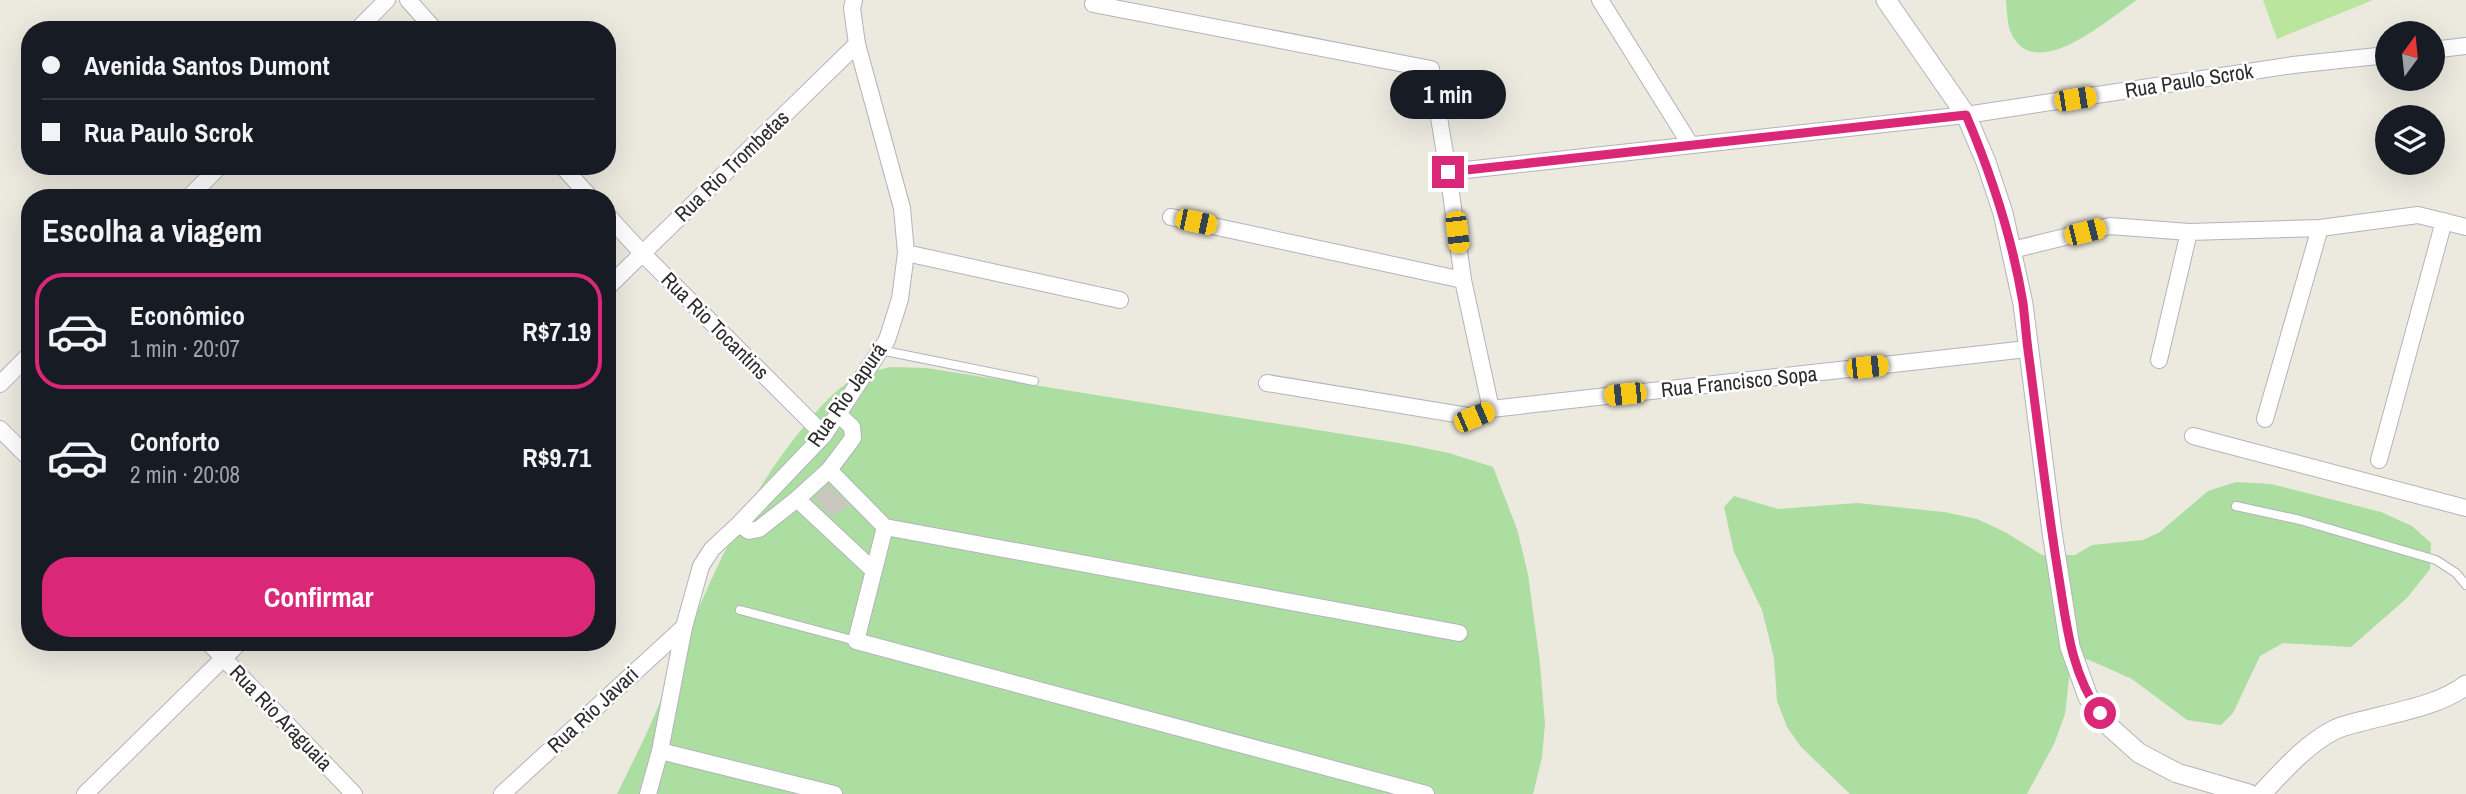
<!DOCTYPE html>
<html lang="pt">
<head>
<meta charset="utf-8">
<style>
	body { margin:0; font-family:"Archivo Narrow",sans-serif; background:#20242c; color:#f1f3f6; height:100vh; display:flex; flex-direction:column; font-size:26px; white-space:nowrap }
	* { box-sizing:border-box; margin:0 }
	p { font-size:23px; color:#9ea1a6 }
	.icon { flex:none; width:38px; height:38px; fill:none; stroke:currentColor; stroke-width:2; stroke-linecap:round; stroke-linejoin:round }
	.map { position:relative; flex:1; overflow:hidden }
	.panel { position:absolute; left:21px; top:189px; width:595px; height:462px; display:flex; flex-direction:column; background:#171b24; border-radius:28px; box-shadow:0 7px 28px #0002 }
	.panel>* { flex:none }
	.guide { position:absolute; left:21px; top:21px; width:595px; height:154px; border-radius:28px; box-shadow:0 7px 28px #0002; display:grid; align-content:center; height:154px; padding:0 21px; background:#171b24 }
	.needle { width:46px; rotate:15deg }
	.controls { position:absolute; left:2375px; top:21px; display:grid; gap:14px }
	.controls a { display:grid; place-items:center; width:70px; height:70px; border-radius:50%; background:#171b24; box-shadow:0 7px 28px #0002; font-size:35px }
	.end { position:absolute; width:32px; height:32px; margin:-16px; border:9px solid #db2777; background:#fff; box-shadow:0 0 0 4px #fff }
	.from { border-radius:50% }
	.bubble { position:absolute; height:49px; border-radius:24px; background:#171b24; box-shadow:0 7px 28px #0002; font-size:23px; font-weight:700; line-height:49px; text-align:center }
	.car { position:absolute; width:21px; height:42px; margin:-21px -10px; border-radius:9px; box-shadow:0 0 5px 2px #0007; background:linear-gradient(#f5c518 24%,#345 0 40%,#f5c518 0 76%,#345 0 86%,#f5c518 0) }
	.guide b { display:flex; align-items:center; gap:24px; height:66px; font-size:26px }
	.guide b+b { border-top:2px solid #363941 }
	.guide i { width:18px; height:18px; background:#f1f3f6 }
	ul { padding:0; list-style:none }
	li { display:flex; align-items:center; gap:21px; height:116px; margin:0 14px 10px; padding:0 7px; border:4px solid transparent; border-radius:28px }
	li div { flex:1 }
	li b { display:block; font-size:26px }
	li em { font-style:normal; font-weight:700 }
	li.active { border-color:#db2777 }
	li>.icon { width:63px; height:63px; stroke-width:1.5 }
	h2 { padding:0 21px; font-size:32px; line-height:84px }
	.primary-button { display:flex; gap:14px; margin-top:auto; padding:14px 21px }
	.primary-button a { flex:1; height:80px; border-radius:28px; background:#db2777; color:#fff; font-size:28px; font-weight:700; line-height:80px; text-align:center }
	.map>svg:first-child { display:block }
	.green { fill:#abdea0 }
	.pitch { fill:#bae59d }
	.building { fill:#c8c7be }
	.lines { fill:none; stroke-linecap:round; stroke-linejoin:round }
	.service-casing { stroke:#b3b3be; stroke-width:10 }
	.minor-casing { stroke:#b3b3be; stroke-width:18 }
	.tertiary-casing { stroke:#b3b3be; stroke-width:21 }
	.service { stroke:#fff; stroke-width:8 }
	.minor { stroke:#fff; stroke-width:16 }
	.tertiary { stroke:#fff; stroke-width:19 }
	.route { stroke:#db2777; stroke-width:9 }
	.labels { text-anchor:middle; stroke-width:5; stroke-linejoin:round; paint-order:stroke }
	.street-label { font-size:21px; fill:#2c2c2c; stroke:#fff }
</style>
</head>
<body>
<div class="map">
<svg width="2466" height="794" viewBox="0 0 2466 794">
	<rect width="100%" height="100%" fill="#ece9df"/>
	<path class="green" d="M2006 0H2137C2108 19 2035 85 2011 33 2007 24 2007 10 2006 0Z
		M891 367 926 368 1405 444 1449 453 1493 467 1517 529 1528 574 1540 664 1545 724 1542 757 1533 794H617C631 765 646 737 658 707 698 608 736 508 805 425 820 407 834 390 855 378 865 372 879 370 891 367Z
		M2236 482 2271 484 2381 512 2412 526 2431 543 2430 569 2407 598 2351 647 2283 643 2260 656 2233 713 2221 725 2187 720 2132 679 2087 659 2070 670 2065 714 2054 744 2027 794H1850L1801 747 1787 727 1777 701 1774 658 1762 610 1734 552 1724 507 1734 496 1778 509 1857 503 1944 512 1977 519 2005 532 2042 555H2075L2092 545 2143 540 2160 532 2208 491Z"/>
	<path class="pitch" d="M2263 0H2373L2277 39Z"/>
	<path class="building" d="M829 485 850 506 831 517 814 497Z"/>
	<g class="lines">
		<defs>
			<path id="service" d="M880 350 1034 381
				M2236 506 2300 520 2436 560 2456 573 2466 585
				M740 610 856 641"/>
			<path id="minor" d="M408 0 435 30
				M1600 0 1690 144
				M1093 4 1431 69 1448 172 1463 280 1491 409
				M357 30 387 0
				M2432 50 2466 46
				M562 166 591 198
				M1448 172 1966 115 2293 65 2387 55
				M188 198 220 166
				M607 215 643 254 824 435
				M1171 217 1463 280
				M2012 250 2110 226 2189 232 2320 228 2418 215 2466 227
				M906 253 1120 300
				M607 288 857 44
				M2159 360 2189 232
				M1267 383 1474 417 1491 409 2027 349
				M0 384 30 354
				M838 414 852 427 853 438 829 470 885 527
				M2265 419 2320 228
				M0 429 30 459
				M2193 436 2466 508
				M2379 460 2444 221
				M797 499 829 470
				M739 524 749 531 759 529 797 499 874 571
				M208 642 354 794
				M660 751 834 794
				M85 794 240 642
				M502 794 684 627
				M648 794 660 751 684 627 701 566 712 549 739 524 824 435 887 340 900 299 906 253 902 208 857 44 852 8 854 0
				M1426 794 856 641 885 527 1459 633"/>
			<path id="tertiary" d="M1886 0 1966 115 1986 162 2003 213 2023 304 2052 532 2070 647 2088 697 2111 728 2139 753 2177 773 2249 794
				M2261 794C2283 771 2305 745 2334 730 2341 726 2351 724 2359 722 2392 713 2439 706 2466 685"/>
		</defs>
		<use href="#service" class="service-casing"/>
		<use href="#minor" class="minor-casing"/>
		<use href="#tertiary" class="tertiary-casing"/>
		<use href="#service" class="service"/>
		<use href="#minor" class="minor"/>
		<use href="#tertiary" class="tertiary"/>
	</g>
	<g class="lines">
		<path class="route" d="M1448 172 1966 115C1992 176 2012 237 2023 303 2025 319 2026 335 2028 350 2038 424 2046 498 2058 572 2066 620 2070 672 2100 713"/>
	</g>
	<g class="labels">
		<g class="street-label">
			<text transform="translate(2189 81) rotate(-9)" y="7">Rua Paulo Scrok</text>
			<text transform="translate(732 166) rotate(-44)" y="7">Rua Rio Trombetas</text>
			<text transform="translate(715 326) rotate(45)" y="7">Rua Rio Tocantins</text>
			<text transform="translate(1739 382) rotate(-6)" y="7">Rua Francisco Sopa</text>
			<text transform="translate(847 395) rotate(-55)" y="7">Rua Rio Japurá</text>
			<text transform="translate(593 710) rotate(-43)" y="7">Rua Rio Javari</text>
			<text transform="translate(281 718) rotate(46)" y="7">Rua Rio Araguaia</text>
		</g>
	</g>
</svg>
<div class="controls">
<a><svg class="needle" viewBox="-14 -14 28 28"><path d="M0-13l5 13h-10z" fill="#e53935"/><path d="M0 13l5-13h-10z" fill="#9ea1a6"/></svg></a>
<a><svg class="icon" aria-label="layers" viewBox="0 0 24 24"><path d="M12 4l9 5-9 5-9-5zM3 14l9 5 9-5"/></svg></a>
</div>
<i class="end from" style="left:2100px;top:713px"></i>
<i class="end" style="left:1448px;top:172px"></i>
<div class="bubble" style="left:1390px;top:70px;width:116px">1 min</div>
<i class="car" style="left:2075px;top:99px;rotate:81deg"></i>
<i class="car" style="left:1196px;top:222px;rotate:102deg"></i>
<i class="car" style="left:1457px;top:232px;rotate:173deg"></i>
<i class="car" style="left:2085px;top:232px;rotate:76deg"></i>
<i class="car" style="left:1867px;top:367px;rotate:84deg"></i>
<i class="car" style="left:1625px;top:394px;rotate:264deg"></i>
<i class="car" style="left:1474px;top:417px;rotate:67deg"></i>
<div class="guide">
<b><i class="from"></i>Avenida Santos Dumont</b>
<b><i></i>Rua Paulo Scrok</b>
</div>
<section class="panel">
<h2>Escolha a viagem</h2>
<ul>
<li class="active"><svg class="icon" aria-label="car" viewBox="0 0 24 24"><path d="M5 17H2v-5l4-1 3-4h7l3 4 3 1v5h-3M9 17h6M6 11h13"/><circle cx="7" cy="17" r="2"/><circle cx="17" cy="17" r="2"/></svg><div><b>Econômico</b><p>1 min · 20:07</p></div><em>R$7.19</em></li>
<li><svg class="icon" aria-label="car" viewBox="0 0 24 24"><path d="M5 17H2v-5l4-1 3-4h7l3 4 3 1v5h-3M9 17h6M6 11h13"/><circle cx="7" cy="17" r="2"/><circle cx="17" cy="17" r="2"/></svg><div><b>Conforto</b><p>2 min · 20:08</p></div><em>R$9.71</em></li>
</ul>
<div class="primary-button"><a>Confirmar</a></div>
</section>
</div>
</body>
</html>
